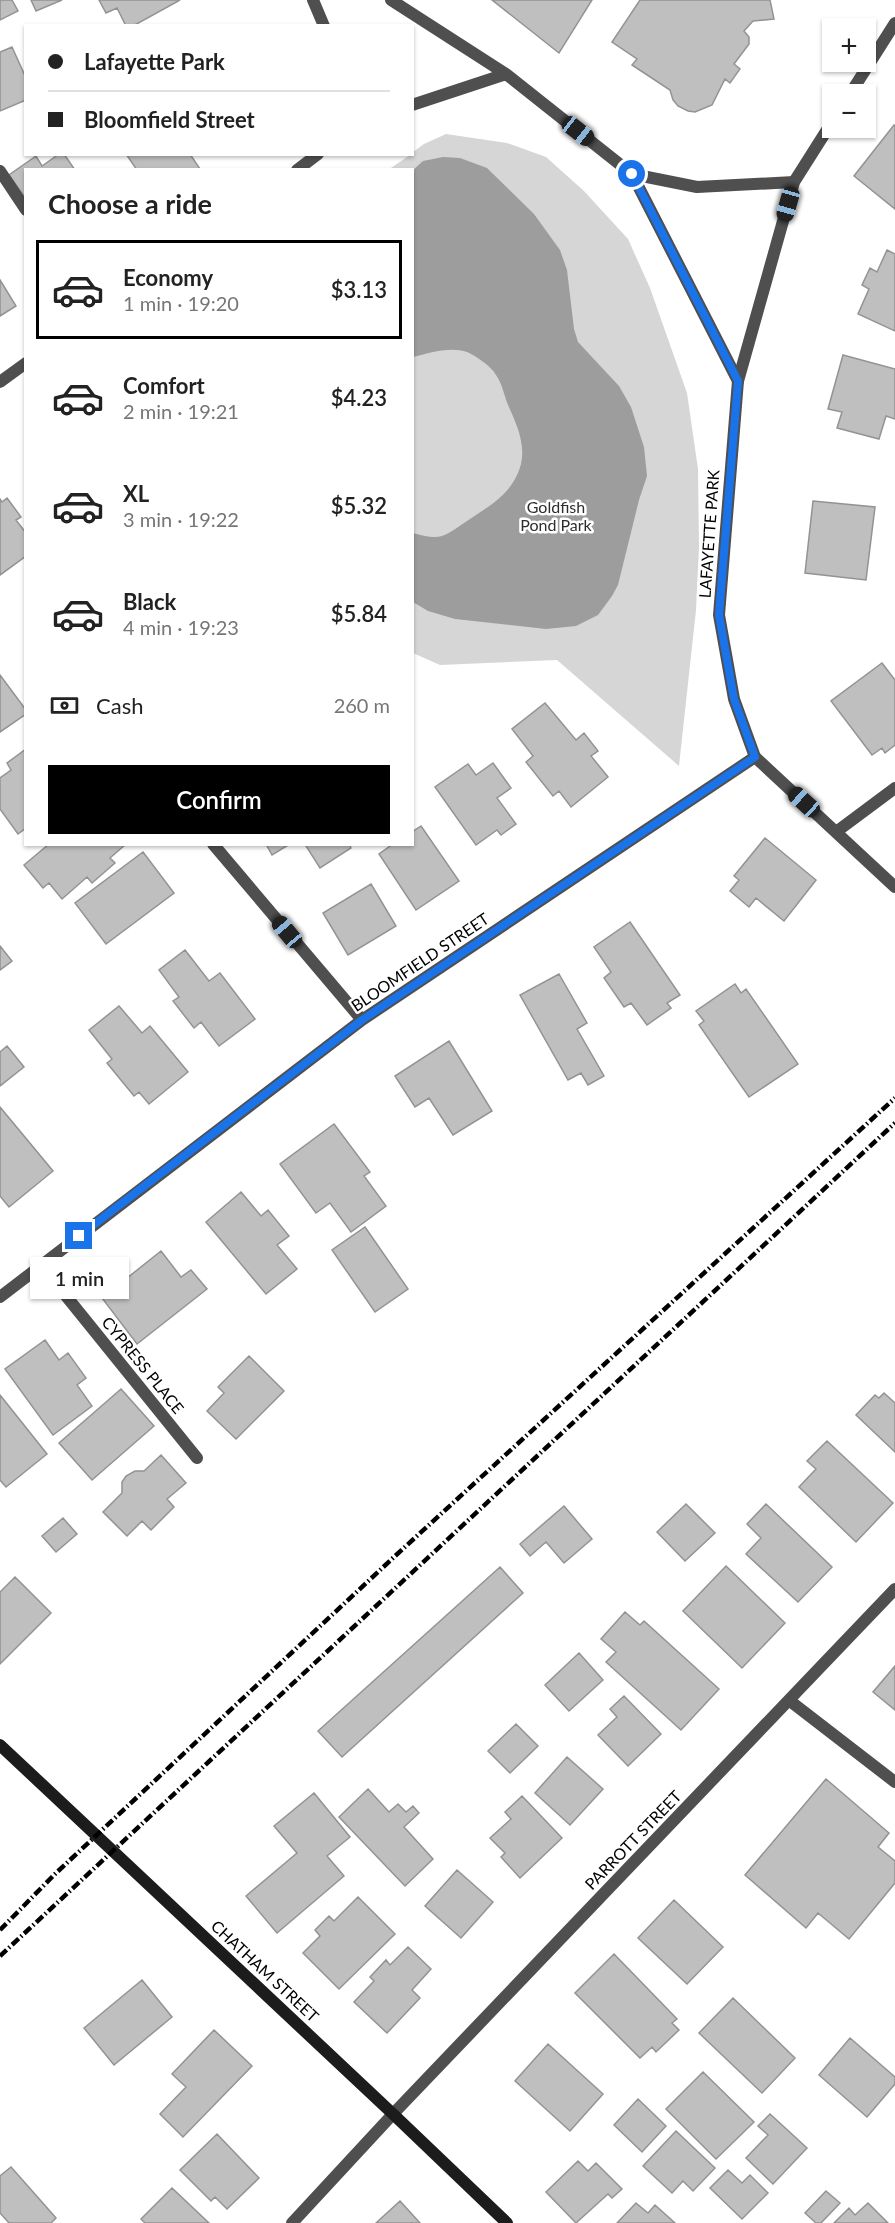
<!DOCTYPE html>
<html lang="en">
<head>
<meta charset="utf-8">
<style>
	body { margin:0; font-family:Lato,sans-serif; background:#f2f2f2; color:#222; height:100vh; display:flex; flex-direction:column; font-size:22px; white-space:nowrap }
	* { box-sizing:border-box; margin:0 }
	p { font-size:20px; color:#767676 }
	.icon { flex:none; width:33px; height:33px; fill:none; stroke:currentColor; stroke-width:2; stroke-linecap:round; stroke-linejoin:round }
	.map { position:relative; flex:1; overflow:hidden }
	.panel { position:absolute; left:24px; top:168px; width:390px; height:678px; display:flex; flex-direction:column; background:#fff; border-radius:0px; box-shadow:0 2px 4px #0004 }
	.panel>* { flex:none }
	.guide { position:absolute; left:24px; top:24px; width:390px; height:132px; border-radius:0px; box-shadow:0 2px 4px #0004; display:grid; align-content:center; height:132px; padding:0 24px; background:#fff }
	.controls { position:absolute; left:822px; top:18px; display:grid; gap:12px }
	.controls a { display:grid; place-items:center; width:54px; height:54px; border-radius:0px; background:#fff; box-shadow:0 2px 4px #0004; font-size:30px }
	.end { position:absolute; width:27px; height:27px; margin:-14px; border:8px solid #1a73e8; background:#fff; box-shadow:0 0 0 3px #fff }
	.from { border-radius:50% }
	.bubble { position:absolute; height:42px; border-radius:0px; background:#fff; box-shadow:0 2px 4px #0004; font-size:20px; font-weight:600; line-height:42px; text-align:center }
	.car { position:absolute; width:18px; height:36px; margin:-18px -9px; border-radius:8px; box-shadow:0 0 4px 2px #0007; background:linear-gradient(#222 24%,#8ab4d8 0 40%,#222 0 76%,#8ab4d8 0 86%,#222 0) }
	.guide b { display:flex; align-items:center; gap:21px; height:57px; font-size:22px }
	.guide b+b { border-top:2px solid #e0e0e0 }
	.guide i { width:15px; height:15px; background:#222 }
	ul { padding:0; list-style:none }
	li { display:flex; align-items:center; gap:18px; height:99px; margin:0 12px 9px; padding:0 12px; border:3px solid transparent; border-radius:0px }
	li div { flex:1 }
	li b { display:block; font-size:22px }
	li em { font-style:normal; font-weight:600 }
	li.on { border-color:#000 }
	li>.icon { width:54px; height:54px; stroke-width:1.5 }
	h2 { padding:0 24px; font-size:27px; line-height:72px }
	.pay { display:flex; align-items:center; gap:15px; height:66px; padding:0 24px; font-size:22px }
	.pay p { margin-inline-start:auto }
	.cta { display:flex; gap:12px; margin-top:auto; padding:12px 24px }
	.cta a { flex:1; height:69px; border-radius:0px; background:#000; color:#fff; font-size:24px; font-weight:600; line-height:69px; text-align:center }
	.map>svg:first-child { display:block }
	.green { fill:#d6d6d6 }
	.water { fill:#9d9d9d }
	.building { fill:#bfbfbf; stroke:#939393; stroke-width:1.5 }
	.lines { fill:none; stroke-linecap:round; stroke-linejoin:round }
	.service { stroke:#4f4f4f; stroke-width:12 }
	.minor { stroke:#4f4f4f; stroke-width:12 }
	.tertiary { stroke:#4f4f4f; stroke-width:12 }
	.secondary { stroke:#1c1c1c; stroke-width:12 }
	.rail { stroke:#000; stroke-width:4.5; stroke-dasharray:9 3 1.5 3; stroke-linecap:butt }
	.route { stroke:#1a73e8; stroke-width:8 }
	.labels { text-anchor:middle; stroke-width:5; stroke-linejoin:round; paint-order:stroke }
	.park-label { font-size:16px; fill:#2d2d2d; stroke:#fff }
	.street-label { font-size:16px; fill:#000; stroke:#fff }
</style>
</head>
<body>
<div class="map">
<svg width="895" height="2223" viewBox="0 0 895 2223">
	<rect width="100%" height="100%" fill="#fff"/>
	<path class="green" d="M446 134 507 143 546 157 584 191 628 239 650 288 687 393 698 469 699 547 696 610 679 766 557 660 440 665 413 653 412 170H388L410 155 412 154 413 152 424 144Z"/>
	<path class="water" d="M443 157 460 158 487 168 534 214 560 250 567 270 574 329 578 342 619 386 631 407 644 447 647 476 639 500 618 585 612 596 598 615 576 626 546 629 455 619 428 611 413 602V533C442 541 443 537 467 521 486 508 507 497 517 475 529 451 518 427 508 405 504 395 502 383 496 375 491 366 476 356 467 352 450 346 429 353 413 357V170L423 161Z"/>
	<path class="building" d="M0 0H12L18 11 0 20Z
		M31 0H62L36 11Z
		M99 0H180L133 26H126L117 8 106 13Z
		M492 0H592L559 53Z
		M640 0H770L774 19 753 21 744 31 749 37V44L734 64 740 69 730 83 725 79 712 105 695 112 688 111 678 106 673 100 670 90 632 65 637 59 612 42Z
		M12 47 26 78V100L0 111V52Z
		M894 125H895V209L854 176Z
		M59 154H64L75 170H26V199L9 175 36 156 42 166Z
		M126 154H190L200 169 137 170Z
		M887 250 895 254V331L858 314 869 289 862 285 870 268 877 272Z
		M0 280 16 306 0 316Z
		M843 355 895 369V419L886 416 879 439 837 428 842 412 828 409Z
		M7 498 21 517 16 520 26 533V556L0 575V499L2 502Z
		M813 501 875 507 866 580 805 573Z
		M882 663 895 680V745L885 753 882 748 872 755 831 701Z
		M0 675 26 710V714L0 732Z
		M545 703 576 740 584 733 598 751 591 756 608 777 571 807 559 791 553 796 526 762 533 756 512 729Z
		M26 749V828L18 834 0 809V778L11 770 7 763Z
		M493 763 511 788 497 798 516 824 501 835 497 830 476 845 435 787 468 764 476 775Z
		M421 826 459 881 416 910 379 854 393 844H412V832Z
		M765 838 816 880 784 921 756 898 749 907 730 891 739 880 734 876Z
		M49 844H126L110 858 115 863 92 883 87 877 62 899 49 883 43 888 24 865Z
		M266 844H290L272 855Z
		M309 844H349L351 848 320 868 306 846Z
		M143 852 174 893 106 944 75 903Z
		M371 884 396 926 348 955 323 913Z
		M630 922 680 995 667 1003 671 1008 647 1025 631 1003 624 1007 604 978 611 972 594 947Z
		M0 946 12 961 0 970Z
		M185 950 209 981 220 973 255 1019 219 1046 201 1022 194 1028 173 1001 179 997 159 970Z
		M559 974 587 1023 577 1029 604 1076 588 1085 581 1073 568 1080 520 995Z
		M735 984 741 993 746 989 798 1064 749 1097 699 1025 704 1021 696 1011Z
		M119 1006 142 1033 150 1026 188 1072 149 1104 139 1092 134 1096 107 1063 112 1059 89 1030Z
		M449 1041 492 1111 453 1135 429 1098 415 1107 395 1076Z
		M7 1046 24 1067 0 1086V1052Z
		M0 1107 53 1171 9 1207 0 1196Z
		M334 1124 370 1172 364 1176 386 1206 351 1232 330 1203 316 1213 280 1164Z
		M241 1192 261 1216 268 1210 289 1236 277 1245 297 1269 266 1294 206 1222Z
		M365 1227 408 1289 375 1312 332 1250Z
		M161 1251 181 1277 191 1270 207 1289 137 1344 102 1298Z
		M45 1340 59 1360 68 1353 86 1378 77 1385 92 1406 53 1435 5 1369Z
		M249 1356 284 1391 236 1439 207 1411 224 1393 218 1387Z
		M121 1389 154 1426 92 1480 59 1443Z
		M884 1393 895 1403V1452L856 1415 875 1395 879 1398Z
		M0 1395 47 1454 6 1487 0 1480Z
		M827 1441 893 1503 856 1542 799 1487 816 1469 807 1461Z
		M161 1455 186 1483 167 1499 174 1507 151 1530 142 1521 127 1536 103 1512 122 1493V1482L126 1476 135 1471H144Z
		M686 1504 715 1533 685 1561 657 1532Z
		M766 1504 832 1567 798 1602 746 1554 761 1538 747 1524Z
		M564 1506 592 1539 564 1563 546 1542 530 1556 520 1544Z
		M63 1518 77 1534 56 1552 42 1536Z
		M726 1566 785 1623 742 1668 683 1611Z
		M500 1567 523 1593 342 1757 318 1731Z
		M15 1577 51 1613 0 1664V1592Z
		M625 1612 640 1625 644 1621 719 1689 681 1730 606 1662 616 1652 601 1639Z
		M579 1653 603 1680 569 1711 545 1685Z
		M895 1666V1710L873 1692Z
		M624 1696 661 1734 628 1766 598 1735 617 1717 610 1709Z
		M516 1724 538 1746 510 1773 488 1751Z
		M567 1757 603 1789 570 1825 535 1793Z
		M826 1779 889 1833 878 1847 895 1861V1883L849 1939 818 1913 806 1928 745 1875Z
		M368 1789 389 1812 398 1804 406 1812 413 1806 419 1813 404 1827 433 1859 405 1886 339 1817Z
		M314 1793 350 1837 327 1856 344 1876 277 1933 246 1896 297 1853 274 1826Z
		M522 1796 562 1838 520 1878 501 1857 505 1853 490 1838 511 1819 505 1812Z
		M457 1870 493 1902 461 1938 425 1906Z
		M358 1897 395 1934 339 1989 303 1953 320 1936 315 1930 329 1916 334 1921Z
		M674 1900 723 1947 687 1984 638 1938Z
		M408 1947 431 1969 412 1990 420 1998 387 2033 354 2002 374 1981 370 1977 386 1960 390 1965Z
		M614 1954 677 2019 672 2023 679 2030 656 2052 652 2047 640 2058 575 1993Z
		M142 1980 172 2017 114 2065 84 2028Z
		M733 1998 795 2058 762 2093 699 2033Z
		M214 2030 252 2066 183 2137 160 2114 186 2087 172 2074Z
		M850 2038 895 2077V2084L867 2117 819 2075Z
		M548 2044 603 2094 570 2131 515 2081Z
		M703 2072 754 2122 716 2159 666 2109Z
		M638 2099 666 2126 642 2152 614 2125Z
		M770 2114 807 2148 773 2184 746 2158 768 2135 758 2126Z
		M676 2131 715 2168 693 2191 683 2181 672 2193 643 2166Z
		M217 2134 259 2178 227 2209 215 2197 211 2201 180 2170Z
		M578 2161 588 2171 596 2163 622 2189 612 2198 608 2194 576 2223 546 2192Z
		M11 2167 56 2218 51 2223H9L0 2213V2176Z
		M728 2170 742 2183 750 2175 768 2193 742 2219 710 2188Z
		M172 2188 209 2223H145L141 2219Z
		M826 2191 840 2203 821 2223H816L805 2213Z
		M400 2201 420 2223H376Z
		M636 2203 648 2213 655 2205 675 2223H617Z
		M868 2203 888 2223H834L849 2208 855 2215Z"/>
	<g class="lines">
		<path class="service" d="M790 1701 895 1782"/>
		<path class="minor" d="M313 0 324 26
			M391 0 506 74 632 174 738 381
			M412 105 506 74
			M297 170 318 154
			M0 171 26 210
			M632 174 697 187 794 182
			M0 382 26 363
			M836 832 895 788
			M213 844 362 1020
			M41 1265 197 1458
			M0 1297 362 1020 755 757
			M292 2223 393 2114 895 1589"/>
		<path class="tertiary" d="M850 94 895 23
			M832 122 794 182 738 381 719 615 734 699 755 757 895 887"/>
		<path class="secondary" d="M0 1745 393 2114 507 2223"/>
		<path class="rail" d="M0 1930 55 1874 394 1557 895 1098
			M0 1956 895 1123"/>
	</g>
	<g class="lines">
		<path class="route" d="M79 1236 362 1020 755 757 734 699 719 615 738 381 632 174"/>
	</g>
	<g class="labels">
		<g class="park-label">
			<text x="556" y="513">Goldfish<tspan x="556" dy="18">Pond Park</tspan></text>
		</g>
		<g class="street-label">
			<text transform="translate(709 534) rotate(-86)" y="6">LAFAYETTE PARK</text>
			<text transform="translate(420 962) rotate(-34)" y="6">BLOOMFIELD STREET</text>
			<text transform="translate(143 1365) rotate(51)" y="6">CYPRESS PLACE</text>
			<text transform="translate(633 1840) rotate(-46)" y="6">PARROTT STREET</text>
			<text transform="translate(265 1971) rotate(43)" y="6">CHATHAM STREET</text>
		</g>
	</g>
</svg>
<div class="controls">
<a>+</a>
<a>−</a>
</div>
<i class="end from" style="left:632px;top:174px"></i>
<i class="end" style="left:79px;top:1236px"></i>
<div class="bubble" style="left:30px;top:1257px;width:99px">1 min</div>
<i class="car" style="left:578px;top:131px;rotate:128deg"></i>
<i class="car" style="left:788px;top:204px;rotate:196deg"></i>
<i class="car" style="left:804px;top:802px;rotate:312deg"></i>
<i class="car" style="left:287px;top:932px;rotate:320deg"></i>
<div class="guide">
<b><i class="from"></i>Lafayette Park</b>
<b><i></i>Bloomfield Street</b>
</div>
<section class="panel">
<h2>Choose a ride</h2>
<ul>
<li class="on"><svg class="icon" aria-label="car" viewBox="0 0 24 24"><path d="M5 17H2v-5l4-1 3-4h7l3 4 3 1v5h-3M9 17h6M6 11h13"/><circle cx="7" cy="17" r="2"/><circle cx="17" cy="17" r="2"/></svg><div><b>Economy</b><p>1 min · 19:20</p></div><em>$3.13</em></li>
<li><svg class="icon" aria-label="car" viewBox="0 0 24 24"><path d="M5 17H2v-5l4-1 3-4h7l3 4 3 1v5h-3M9 17h6M6 11h13"/><circle cx="7" cy="17" r="2"/><circle cx="17" cy="17" r="2"/></svg><div><b>Comfort</b><p>2 min · 19:21</p></div><em>$4.23</em></li>
<li><svg class="icon" aria-label="car" viewBox="0 0 24 24"><path d="M5 17H2v-5l4-1 3-4h7l3 4 3 1v5h-3M9 17h6M6 11h13"/><circle cx="7" cy="17" r="2"/><circle cx="17" cy="17" r="2"/></svg><div><b>XL</b><p>3 min · 19:22</p></div><em>$5.32</em></li>
<li><svg class="icon" aria-label="car" viewBox="0 0 24 24"><path d="M5 17H2v-5l4-1 3-4h7l3 4 3 1v5h-3M9 17h6M6 11h13"/><circle cx="7" cy="17" r="2"/><circle cx="17" cy="17" r="2"/></svg><div><b>Black</b><p>4 min · 19:23</p></div><em>$5.84</em></li>
</ul>
<div class="pay"><svg class="icon" aria-label="cash" viewBox="0 0 24 24"><path d="M3 7h18v10H3z"/><circle cx="12" cy="12" r="2"/></svg>Cash<p>260 m</p></div>
<div class="cta"><a>Confirm</a></div>
</section>
</div>
</body>
</html>
